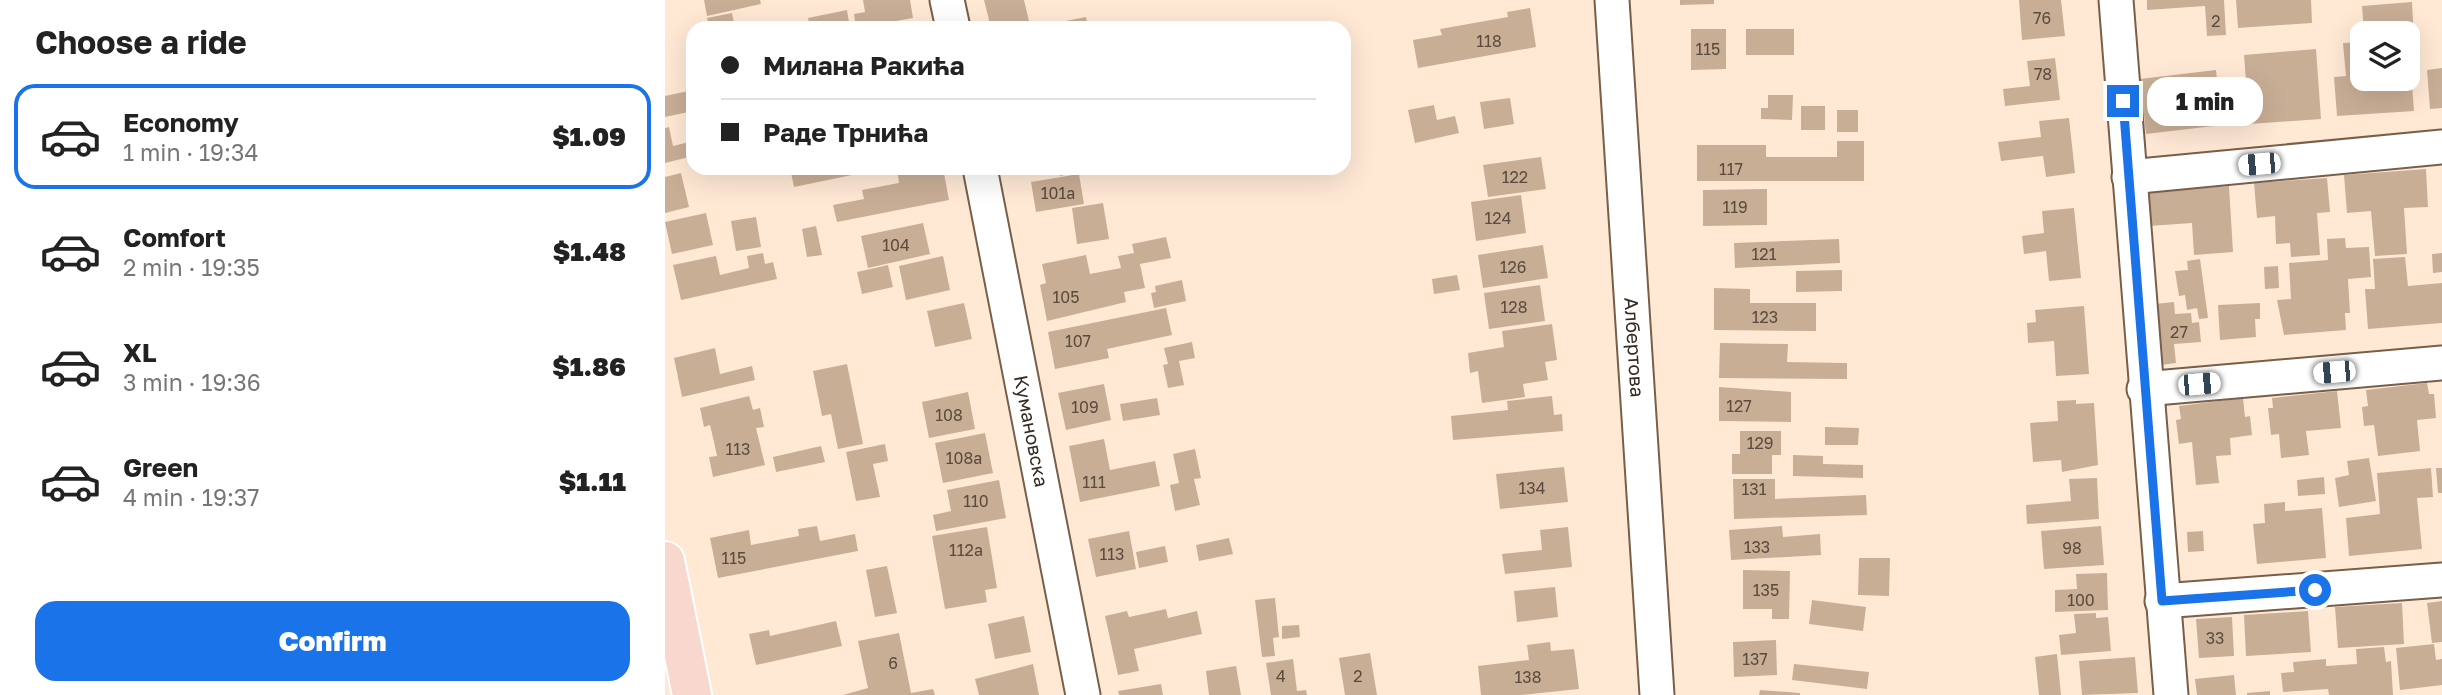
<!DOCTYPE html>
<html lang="en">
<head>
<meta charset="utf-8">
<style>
	body { margin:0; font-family:"Golos Text",sans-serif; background:#f6f6f6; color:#222; height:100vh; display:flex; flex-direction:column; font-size:26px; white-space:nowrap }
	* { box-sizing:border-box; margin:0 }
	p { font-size:23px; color:#767676 }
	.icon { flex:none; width:38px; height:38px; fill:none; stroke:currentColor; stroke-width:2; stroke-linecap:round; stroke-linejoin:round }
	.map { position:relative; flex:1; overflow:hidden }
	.panel { display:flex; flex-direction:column; background:#fff; width:665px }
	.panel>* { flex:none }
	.guide { position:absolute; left:21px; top:21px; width:665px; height:154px; border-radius:21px; box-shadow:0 7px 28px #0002; display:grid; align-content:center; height:154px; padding:0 35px; background:#fff }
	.controls { position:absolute; left:1685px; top:21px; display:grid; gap:14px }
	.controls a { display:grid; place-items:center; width:70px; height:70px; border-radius:14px; background:#fff; box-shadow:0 7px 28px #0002; font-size:35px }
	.end { position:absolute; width:32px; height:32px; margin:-16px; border:9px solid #1a73e8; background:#fff; box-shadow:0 0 0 4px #fff }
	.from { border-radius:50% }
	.bubble { position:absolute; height:49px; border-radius:21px; background:#fff; box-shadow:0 7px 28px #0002; font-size:23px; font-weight:800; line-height:49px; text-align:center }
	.car { position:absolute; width:21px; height:42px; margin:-21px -10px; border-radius:9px; box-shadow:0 0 5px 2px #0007; background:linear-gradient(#fff 24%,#345 0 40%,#fff 0 76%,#345 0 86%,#fff 0) }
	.guide b { display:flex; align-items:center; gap:24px; height:66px; font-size:26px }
	.guide b+b { border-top:2px solid #e0e0e0 }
	.guide i { width:18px; height:18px; background:#222 }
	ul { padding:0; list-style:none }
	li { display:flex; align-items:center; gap:21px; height:105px; margin:0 14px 10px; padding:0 21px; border:4px solid transparent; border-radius:21px }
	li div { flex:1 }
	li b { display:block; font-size:26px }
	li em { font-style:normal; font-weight:800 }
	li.on { border-color:#1a73e8 }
	li>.icon { width:63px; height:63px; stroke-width:1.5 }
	h2 { padding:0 35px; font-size:32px; line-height:84px }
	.action { display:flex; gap:14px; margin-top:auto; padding:14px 35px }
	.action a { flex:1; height:80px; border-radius:21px; background:#1a73e8; color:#fff; font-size:28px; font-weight:800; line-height:80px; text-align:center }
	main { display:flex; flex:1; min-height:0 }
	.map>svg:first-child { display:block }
	.building { fill:#c9ae96 }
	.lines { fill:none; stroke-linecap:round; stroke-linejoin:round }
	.minor-casing { stroke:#775f4a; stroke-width:37 }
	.major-casing { stroke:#fff; stroke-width:42 }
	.minor { stroke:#fff; stroke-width:33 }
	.major { stroke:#f7d7ce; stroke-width:38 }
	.route { stroke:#1a73e8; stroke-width:9 }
	.labels { text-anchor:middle; stroke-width:5; stroke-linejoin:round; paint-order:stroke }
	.number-label { font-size:16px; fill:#594b3e }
	.street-label { font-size:19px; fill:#342a20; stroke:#fff9f4 }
</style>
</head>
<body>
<main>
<section class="panel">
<h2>Choose a ride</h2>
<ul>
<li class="on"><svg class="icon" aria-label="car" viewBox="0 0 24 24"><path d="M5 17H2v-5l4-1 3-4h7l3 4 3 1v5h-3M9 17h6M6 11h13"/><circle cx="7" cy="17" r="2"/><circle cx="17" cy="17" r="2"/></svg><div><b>Economy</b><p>1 min · 19:34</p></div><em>$1.09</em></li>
<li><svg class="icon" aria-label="car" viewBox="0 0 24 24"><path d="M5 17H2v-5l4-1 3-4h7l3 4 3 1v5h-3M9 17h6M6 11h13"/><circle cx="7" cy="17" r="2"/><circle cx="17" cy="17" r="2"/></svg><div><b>Comfort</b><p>2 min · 19:35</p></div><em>$1.48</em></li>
<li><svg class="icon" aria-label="car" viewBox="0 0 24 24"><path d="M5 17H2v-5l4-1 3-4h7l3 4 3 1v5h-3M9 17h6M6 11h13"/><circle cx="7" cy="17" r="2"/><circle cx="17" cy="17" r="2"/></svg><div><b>XL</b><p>3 min · 19:36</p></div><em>$1.86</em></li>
<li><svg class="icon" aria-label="car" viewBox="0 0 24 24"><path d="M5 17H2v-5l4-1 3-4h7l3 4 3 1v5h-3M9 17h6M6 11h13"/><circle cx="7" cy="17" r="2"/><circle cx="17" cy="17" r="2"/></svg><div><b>Green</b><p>4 min · 19:37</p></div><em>$1.11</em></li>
</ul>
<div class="action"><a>Confirm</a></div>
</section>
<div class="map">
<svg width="1777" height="695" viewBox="0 0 1777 695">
	<rect width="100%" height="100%" fill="#ffe9d5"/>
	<path class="building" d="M39 0H95L96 4 42 16Z
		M198 0H245L248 18 191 28 189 14 200 12Z
		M319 0H359L364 21 326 28Z
		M1015 0H1049V4L1015 5Z
		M1354 0H1396L1400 36 1357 40Z
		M1482 0H1559L1561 35 1542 36 1540 6 1482 10Z
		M1571 0H1646L1647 23 1573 28Z
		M1747 2 1749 38H1743V33H1699L1697 6Z
		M865 8 871 47 753 68 748 40 777 35 775 29 843 17 842 12Z
		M182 10 185 28H145L143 18Z
		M67 13 70 28H44L42 18Z
		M421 17 423 28H381L380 25Z
		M1026 29H1061V69L1026 70Z
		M1081 29H1129V55H1081Z
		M1698 42V79H1743V71H1746L1749 111 1672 116 1669 77 1681 76 1678 43Z
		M1651 49 1656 119 1584 124 1579 55Z
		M1390 58 1395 100 1340 106 1338 89 1365 86 1362 61Z
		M1777 68V108L1765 109 1762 70Z
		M1551 70 1557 125 1481 134 1475 79Z
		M28 90V111L0 117V96Z
		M1103 95H1128L1127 120 1096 119V108H1103Z
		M845 98 849 124 819 129 815 102Z
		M769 105 772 120 790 116 794 133 750 143 743 110Z
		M1136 106H1160V130H1136Z
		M1172 110H1193V132H1172Z
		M1404 118 1410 173 1381 177 1378 156 1336 161 1333 142 1376 137 1374 121Z
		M4 127 8 146 28 141V156L0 163V128Z
		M1172 141H1199V181H1032V145H1101V157H1172Z
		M876 157 881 189 823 197 818 165Z
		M125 168H216V169L129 187Z
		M232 168H278L284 200 172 222 168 205 199 199 197 190 234 183Z
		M393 168H423V169L395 176Z
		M1761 169 1763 207 1739 208 1742 254 1710 256 1706 211 1682 213 1679 175Z
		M16 173 24 207 0 213V177Z
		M414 174 419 204 371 212 366 182Z
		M1662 178 1665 212 1652 213 1655 255 1626 257 1625 243 1611 244 1610 216 1592 218 1589 183Z
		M1564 186 1568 252 1529 255 1527 223 1484 226 1482 192Z
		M1102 189V225L1038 226V190Z
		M856 195 861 233 811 241 806 202Z
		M438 203 444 239 412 244 407 208Z
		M1409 208 1416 278 1384 281 1381 251 1359 254 1357 236 1379 233 1377 211Z
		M41 213 48 245 7 254 0 222Z
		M91 217 96 247 71 251 66 221Z
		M258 223 265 254 203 268 196 236Z
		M151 226 157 255 142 257 137 229Z
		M501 237 506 258 475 264 480 288 459 292 461 302 382 321 375 285 381 283 377 264 421 255 425 274 456 268 453 256 469 253 467 244Z
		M1680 238 1681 248 1704 247 1706 277 1683 279 1685 313H1680L1681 330 1619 335 1612 300 1626 299 1624 263 1663 260 1662 239Z
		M1174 239 1175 263 1070 268 1069 243Z
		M878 245 883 278 818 288 813 255Z
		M98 253 100 264 108 262 112 279 16 300 8 265 51 256 55 275 84 268 82 256Z
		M1777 253V272L1768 273 1767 254Z
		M278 256 285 290 241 300 234 266Z
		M1740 257 1743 286 1777 283V323L1703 329 1700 289H1710L1708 259Z
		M1535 259 1543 318 1534 319 1532 308 1522 310 1520 295 1514 296 1510 271 1523 270 1522 261Z
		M223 265 228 287 197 294 192 272Z
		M1613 266 1614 288 1600 289 1599 267Z
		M1177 270V291L1131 292V271Z
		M792 275 795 290 769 294 767 279Z
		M517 280 521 301 489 308 486 293 491 292 490 286Z
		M875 285 880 321 824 329 819 293Z
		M1049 288 1085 289V303H1151V331L1049 330Z
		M1509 302 1510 314 1526 313 1527 323 1534 322 1536 342 1509 344 1511 363 1496 365 1490 304Z
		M299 303 307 339 270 347 262 311Z
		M1595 303V319H1590L1591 337 1555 340 1553 305Z
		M1419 306 1424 374 1391 376 1389 341 1363 343 1362 323 1371 322 1370 310Z
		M501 308 507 335 442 349 444 358 390 369 383 332Z
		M887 324 892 360 880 362 883 380 858 384 860 397 817 403 813 371 805 373 803 353 839 347 837 331Z
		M527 342 530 358 514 361 519 385 503 388 498 365 503 364 499 348Z
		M1055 343 1123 344 1122 362 1182 363V379L1054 378Z
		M50 348 55 374 87 366 90 380 17 397 9 358Z
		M182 364 198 444 173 449 166 414 157 416 148 371Z
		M1762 383 1764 394H1769L1771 418 1752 420 1755 451 1713 456 1709 425 1699 426 1697 407 1703 406 1701 390Z
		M439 384 446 420 401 430 393 393Z
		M1054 387 1126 392V422L1054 421Z
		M1672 391 1676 428 1641 431 1644 455 1616 458 1614 434 1606 435 1603 408H1608L1607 398Z
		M303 392 310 429 264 438 257 402Z
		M84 396 88 410 95 408 99 427 91 428 100 465 48 477 44 457 52 456 49 442 45 425 39 427 35 408Z
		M887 396 889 415 897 414 898 431 788 440 786 416 843 410 842 401Z
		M492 398 495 415 458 421 455 404Z
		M1578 398 1580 417 1585 416 1587 435 1565 438 1566 455 1551 456 1554 483 1531 485 1527 442 1514 444 1511 420 1516 419 1514 406Z
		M1411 400V404L1429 403 1433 465 1397 472 1396 460 1368 462 1365 423 1393 421 1392 401Z
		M1160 427 1194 428 1193 445H1160Z
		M1075 431H1116V455H1107V474H1067V454H1075Z
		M320 433 328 473 278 483 270 443Z
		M439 439 445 470 490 461 495 486 415 502 404 446Z
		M220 444 223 461 208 464 215 497 191 501 181 452Z
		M156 446 160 462 111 472 108 457Z
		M530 449 536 478 529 479 535 505 510 511 505 485 514 483 508 454Z
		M1128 455 1158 456V464L1198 465V478L1128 476Z
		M1704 458 1711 501 1674 507 1670 478 1684 475 1682 461Z
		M899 467 903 502 835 509 831 474Z
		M1766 468 1768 497 1752 498 1757 549 1684 556 1681 518 1715 514 1712 473Z
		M1771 468H1777V493H1773Z
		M1659 477 1660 494 1633 496 1632 480Z
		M1432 478 1434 519 1362 524 1361 505 1406 501 1404 479Z
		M1068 479H1110V499L1201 495 1202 515 1069 519Z
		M334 480 341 518 271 531 268 515 286 511 282 490Z
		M1620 502V511L1657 508 1661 558 1592 564 1588 524 1600 523 1599 504Z
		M152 526 155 541 190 534 193 551 53 578 45 538 84 530 86 545 134 536 133 529Z
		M1117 526 1118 537 1155 534 1156 555 1066 560 1064 530Z
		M1436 526 1439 565 1379 569 1376 531Z
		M322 527 332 588 320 590 322 602 280 609 267 536Z
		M903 527 907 567 840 574 837 554 877 550 875 530Z
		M464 531 471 569 431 577 423 539Z
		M1538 531 1539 551 1523 552 1522 532Z
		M564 538 568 554 534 561 531 545Z
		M500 546 503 562 474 568 471 552Z
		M1194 558H1225L1224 596 1193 595Z
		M222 566 232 613 210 617 201 570Z
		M1078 570 1125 571 1124 619H1107V609H1078Z
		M1442 573 1443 610 1390 612V590L1412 589 1411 574Z
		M890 587 893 617 852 622 849 591Z
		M610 598 614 637 608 638 610 656 597 657 590 600Z
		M1147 600 1201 607 1198 631 1144 624Z
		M1777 601V642L1767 643 1762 603Z
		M1737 603 1739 644 1673 648 1670 607Z
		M501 609 503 618 532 611 537 634 469 649 474 671 453 675 440 616 462 611 464 617Z
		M1643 611 1646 652 1581 656 1579 615Z
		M1431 613V618L1443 617 1446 651 1396 655 1394 635 1411 633 1409 614Z
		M359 616 366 652 330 659 323 624Z
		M1567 617 1569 656 1534 658 1531 619Z
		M171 621 177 646 91 665 84 634 104 630 105 636Z
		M634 625 635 637 617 639V626Z
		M234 633 246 693 268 689 270 695H178L203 688 193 641Z
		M1111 640 1112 675 1069 677 1068 642Z
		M885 642 886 651 909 649 914 689 856 695H816L813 666 864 660 862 645Z
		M1769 644 1771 660 1777 659V685L1735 690 1731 648Z
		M1719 647 1721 662 1726 661 1728 695H1664L1663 689 1618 692 1616 673 1629 672 1628 662 1661 659V666L1692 664 1691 649Z
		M705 653 712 695H680L674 658Z
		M1392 654 1396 695H1374L1370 657Z
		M1470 657 1473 693 1417 695 1414 661Z
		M628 659 632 691 641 690 642 695H606L601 663Z
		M368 664 374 695H314L310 679Z
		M1129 664 1204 672 1202 689 1127 680Z
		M571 666 576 695H544L541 671Z
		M1569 675 1571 695H1532L1530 679Z
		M496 684 498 695H454L453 691Z
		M1095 690 1135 693V695H1094Z
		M1605 691V695H1582V693Z"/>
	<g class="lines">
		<defs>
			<g id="minor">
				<path d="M282 0 288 28"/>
				<path id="s1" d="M947 0 992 695"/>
				<path d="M1451 0 1506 695"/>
				<path id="s2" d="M315 168 418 695"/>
				<path d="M1464 177 1777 147"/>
				<path d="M1479 389 1777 363"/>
				<path d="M1497 601 1777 580"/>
			</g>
			<path id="major" d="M0 561 27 695"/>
		</defs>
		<use href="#minor" class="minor-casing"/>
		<use href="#major" class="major-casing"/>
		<use href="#minor" class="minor"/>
		<use href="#major" class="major"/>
	</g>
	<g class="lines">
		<path class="route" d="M1458 101 1497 601 1650 590"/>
	</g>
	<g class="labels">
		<g class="number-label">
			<text x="1377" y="24">76</text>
			<text x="1551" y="27">2</text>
			<text x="824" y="47">118</text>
			<text x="1043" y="55">115</text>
			<text x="1378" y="80">78</text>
			<text x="1066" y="175">117</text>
			<text x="850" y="183">122</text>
			<text x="393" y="199">101a</text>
			<text x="1070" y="213">119</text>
			<text x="833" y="224">124</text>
			<text x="231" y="251">104</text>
			<text x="1099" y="260">121</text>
			<text x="848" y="273">126</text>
			<text x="401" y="303">105</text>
			<text x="849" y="313">128</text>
			<text x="1100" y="323">123</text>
			<text x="1514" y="338">27</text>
			<text x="413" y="347">107</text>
			<text x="1074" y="412">127</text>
			<text x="420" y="413">109</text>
			<text x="284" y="421">108</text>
			<text x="1095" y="449">129</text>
			<text x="73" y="455">113</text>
			<text x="299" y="464">108a</text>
			<text x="429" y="488">111</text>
			<text x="867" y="494">134</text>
			<text x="1089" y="495">131</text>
			<text x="311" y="507">110</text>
			<text x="1092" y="553">133</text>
			<text x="1407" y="554">98</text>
			<text x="301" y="556">112a</text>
			<text x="447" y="560">113</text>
			<text x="69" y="564">115</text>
			<text x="1101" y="596">135</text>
			<text x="1416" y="606">100</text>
			<text x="1550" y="644">33</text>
			<text x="1090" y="665">137</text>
			<text x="228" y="669">6</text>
			<text x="616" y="682">4</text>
			<text x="693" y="682">2</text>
			<text x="863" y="683">138</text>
		</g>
		<g class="street-label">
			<text dy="7" stroke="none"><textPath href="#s1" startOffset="348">Албертова</textPath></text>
			<text dy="7" stroke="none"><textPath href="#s2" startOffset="268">Кумановска</textPath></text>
		</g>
	</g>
</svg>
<div class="controls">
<a><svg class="icon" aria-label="layers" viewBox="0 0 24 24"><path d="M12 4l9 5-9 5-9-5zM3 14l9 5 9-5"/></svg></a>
</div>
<i class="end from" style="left:1650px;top:590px"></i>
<i class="end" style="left:1458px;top:101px"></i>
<div class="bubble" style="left:1482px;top:77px;width:116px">1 min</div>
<i class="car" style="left:1594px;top:164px;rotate:265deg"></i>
<i class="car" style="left:1669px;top:372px;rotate:265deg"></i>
<i class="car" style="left:1534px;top:384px;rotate:85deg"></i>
<div class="guide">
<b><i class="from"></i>Милана Ракића</b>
<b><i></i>Раде Трнића</b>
</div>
</div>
</main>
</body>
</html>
